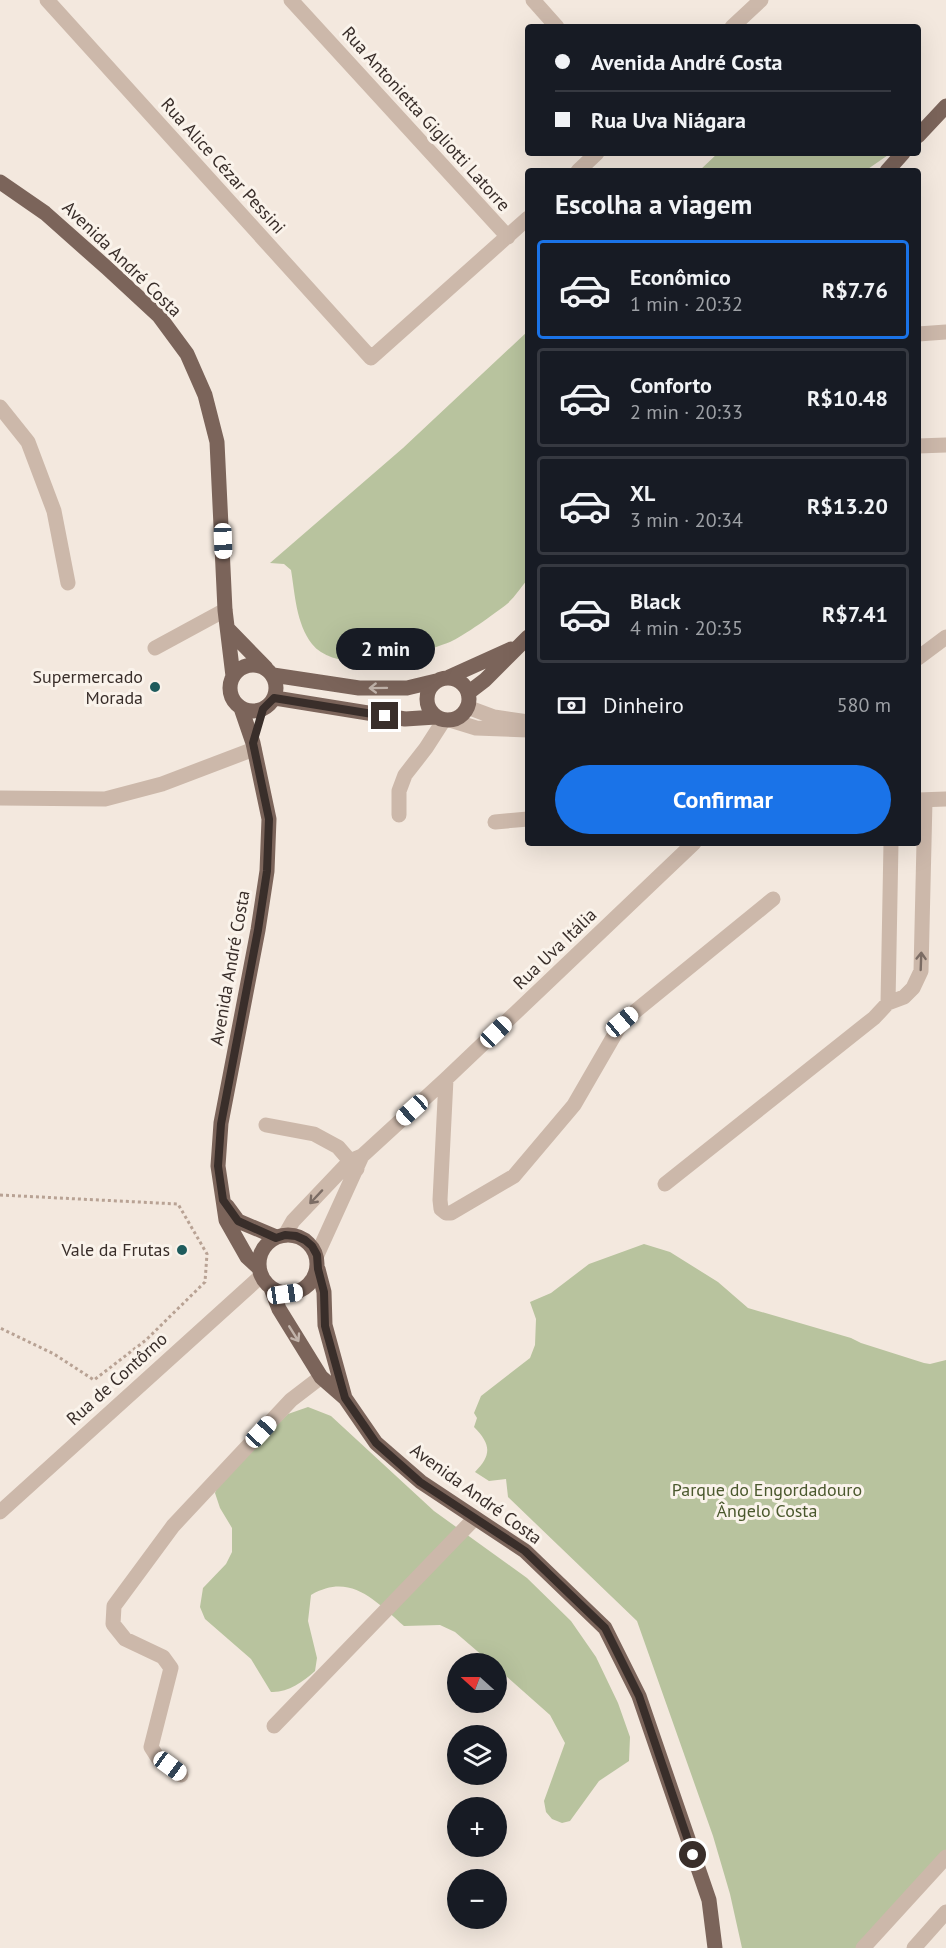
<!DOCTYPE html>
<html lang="pt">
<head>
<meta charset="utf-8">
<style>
	body { margin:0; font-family:"PT Sans",sans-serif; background:#20242c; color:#f1f3f6; height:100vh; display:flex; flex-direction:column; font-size:22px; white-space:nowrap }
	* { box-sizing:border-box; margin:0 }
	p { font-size:20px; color:#9ea1a6 }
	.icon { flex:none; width:33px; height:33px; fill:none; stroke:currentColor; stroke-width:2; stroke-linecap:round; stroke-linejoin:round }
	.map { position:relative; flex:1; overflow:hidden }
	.details { position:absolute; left:525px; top:168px; width:396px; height:678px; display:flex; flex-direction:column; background:#171b24; border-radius:6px; box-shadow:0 6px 24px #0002 }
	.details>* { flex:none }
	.guide { position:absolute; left:525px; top:24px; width:396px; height:132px; border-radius:6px; box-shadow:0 6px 24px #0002; display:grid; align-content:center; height:132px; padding:0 30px; background:#171b24 }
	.needle { width:39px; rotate:291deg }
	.tools { position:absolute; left:447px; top:1653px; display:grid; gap:12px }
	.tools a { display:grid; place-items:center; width:60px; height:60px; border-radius:50%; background:#171b24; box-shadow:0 6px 24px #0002; font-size:30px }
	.end { position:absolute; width:27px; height:27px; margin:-14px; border:8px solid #392e2a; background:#fff; box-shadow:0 0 0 3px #fff }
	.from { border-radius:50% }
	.bubble { position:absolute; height:42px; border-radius:21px; background:#171b24; box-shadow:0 6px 24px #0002; font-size:20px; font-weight:600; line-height:42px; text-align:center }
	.car { position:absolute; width:18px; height:36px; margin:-18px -9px; border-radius:8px; box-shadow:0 0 4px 2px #0007; background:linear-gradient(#fff 24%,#345 0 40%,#fff 0 76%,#345 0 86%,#fff 0) }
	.guide b { display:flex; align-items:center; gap:21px; height:57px; font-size:22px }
	.guide b+b { border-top:2px solid #363941 }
	.guide i { width:15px; height:15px; background:#f1f3f6 }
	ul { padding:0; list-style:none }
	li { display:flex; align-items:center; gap:18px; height:99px; margin:0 12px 9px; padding:0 18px; border:3px solid #363941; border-radius:6px }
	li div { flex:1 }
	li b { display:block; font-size:22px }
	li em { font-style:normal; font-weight:600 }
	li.current { border-color:#1a73e8 }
	li>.icon { width:54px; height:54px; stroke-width:1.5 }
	h2 { padding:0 30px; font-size:27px; line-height:72px }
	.pay { display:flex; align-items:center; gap:15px; height:66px; padding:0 30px; font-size:22px }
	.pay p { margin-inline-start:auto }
	.cta { display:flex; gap:12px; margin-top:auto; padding:12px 30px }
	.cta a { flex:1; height:69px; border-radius:36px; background:#1a73e8; color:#fff; font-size:24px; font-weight:600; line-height:69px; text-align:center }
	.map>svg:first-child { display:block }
	.green { fill:#b8c39e }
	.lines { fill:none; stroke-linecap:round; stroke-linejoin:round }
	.path { stroke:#b8a294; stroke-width:3; stroke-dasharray:3 3; stroke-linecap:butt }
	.minor { stroke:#ccb8aa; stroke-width:15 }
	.major { stroke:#7b645a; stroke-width:15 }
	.oneway { stroke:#c1b3aa }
	.oneway2 { stroke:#7b6c64 }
	.route { stroke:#392e2a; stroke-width:8 }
	.poi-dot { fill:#1e5b5c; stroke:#faf3eb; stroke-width:2 }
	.labels { text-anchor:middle; stroke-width:6; stroke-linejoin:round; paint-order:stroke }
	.street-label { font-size:18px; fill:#392e2a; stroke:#faf3eb }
	.poi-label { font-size:18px; fill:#392e2a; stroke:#faf3eb; text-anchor:end }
	.park-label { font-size:18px; fill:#4a582d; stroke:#faf3eb }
</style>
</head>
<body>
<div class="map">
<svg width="946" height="1948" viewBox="0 0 946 1948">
	<rect width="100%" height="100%" fill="#f3e8de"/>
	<path class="green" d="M718 153H891L865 171H699Z
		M528 331V579C521 587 515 597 507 604 497 612 462 637 450 642 417 655 338 677 312 644 296 623 295 594 291 570L284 564 270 563 403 448Z
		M644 1244 670 1252 718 1282 748 1308 851 1338 861 1343 924 1363 930 1364 946 1360V1861L867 1948H742L730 1894 713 1836 637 1621 508 1497 506 1479 489 1481 475 1472C492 1455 491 1444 474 1427L477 1418 474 1413 481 1396 530 1358 535 1345 536 1319 530 1302 551 1293 589 1264Z
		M308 1407 331 1416 434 1511 527 1578 571 1621 596 1657 618 1703 630 1737 629 1761 599 1781 570 1821 562 1823 552 1819 546 1812 544 1801 565 1743 550 1715 497 1668 496 1664 491 1663 455 1632 440 1625 404 1626C375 1601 351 1572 311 1595L308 1621 317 1658 315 1671C303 1682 287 1693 271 1692L251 1659 205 1619 200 1607 203 1588 226 1564 232 1552V1528L220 1508 215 1493 220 1480 288 1414Z"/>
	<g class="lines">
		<path class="path" d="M0 1195 178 1204 207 1254 205 1282 146 1340 94 1380 54 1354 0 1328"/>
		<path class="minor" d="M47 0 371 358 528 218
			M291 0 508 237
			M533 0 557 27
			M732 27 761 0
			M578 171 597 153
			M918 334 946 332
			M0 407 28 442 54 511 68 583
			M918 446 946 445
			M155 648 225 610
			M918 658 946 637
			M467 707 494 717 528 722
			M450 720 476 728 528 730
			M0 798 105 799 162 784 254 749
			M918 800 946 799
			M399 815V791L405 775 426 748 444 720
			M495 822 528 819
			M888 1003 891 843
			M446 1079 440 1200 441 1209 446 1213H451L514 1176 574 1105 622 1022 773 899
			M266 1125 314 1134 338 1147 357 1169
			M665 1184 874 1018 888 1003 904 997 913 988 921 971 925 800
			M285 1235 293 1221 350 1161 362 1156 446 1079 694 843
			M317 1255 362 1156
			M0 1512 261 1276
			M274 1726 475 1518
			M181 1775 158 1758 151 1747 171 1668 163 1657 125 1639 113 1624 114 1606 173 1526 291 1400 321 1377
			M863 1948 946 1857
			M914 1948 946 1912"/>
		<path class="major" d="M918 136 946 106
			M887 171 903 153
			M0 182 45 213 107 268 159 316 187 354 205 395 217 442 225 610 233 676
			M229 630 266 668
			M230 688a23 23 0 1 1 46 0a23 23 0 1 1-46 0Z
			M273 675 359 688H407L436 681
			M449 677 511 649
			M427 699a21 21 0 1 1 42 0a21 21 0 1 1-42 0Z
			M468 693 485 680 528 637
			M275 698 405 719 436 717
			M241 708 253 743 269 819 267 871 258 930 221 1123 218 1166 226 1220 247 1257 259 1268
			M227 1206 238 1221 276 1237
			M259 1264a29 29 0 1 1 58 0a29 29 0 1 1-58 0Z
			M318 1269 324 1292 325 1325 345 1398
			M271 1288 279 1309 321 1377 345 1398 376 1443 421 1482 525 1551 605 1628 639 1696 709 1900 715 1948"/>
	</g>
	<defs><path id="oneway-shaft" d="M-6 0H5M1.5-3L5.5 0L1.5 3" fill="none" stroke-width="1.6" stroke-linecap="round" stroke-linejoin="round" transform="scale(1.5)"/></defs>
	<g class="oneway">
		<use href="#oneway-shaft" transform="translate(378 688) rotate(179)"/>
		<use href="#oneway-shaft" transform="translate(294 1334) rotate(58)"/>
	</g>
	<g class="oneway2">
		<use href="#oneway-shaft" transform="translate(921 961) rotate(-88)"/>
		<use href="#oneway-shaft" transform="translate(316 1197) rotate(133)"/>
	</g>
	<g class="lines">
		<path class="route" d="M385 716 274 698 263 709 253 743 269 819 267 871 258 930 221 1124 218 1166 223 1200 238 1221 276 1238 285 1235 296 1236 305 1240 312 1246 317 1255 318 1269 324 1292 325 1326 345 1398 376 1443 420 1482 525 1551 605 1628 639 1696 693 1855"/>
	</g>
	<g class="poi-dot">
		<circle cx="155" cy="687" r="6"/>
		<circle cx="182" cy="1250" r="6"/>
	</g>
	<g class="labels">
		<g class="street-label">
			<text transform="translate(426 119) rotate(48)" y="6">Rua Antonietta Gigliotti Latorre</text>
			<text transform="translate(223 166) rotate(48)" y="6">Rua Alice Cézar Pessini</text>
			<text transform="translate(122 259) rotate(44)" y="6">Avenida André Costa</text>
			<text transform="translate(555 949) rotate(-44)" y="6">Rua Uva Itália</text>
			<text transform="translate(230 968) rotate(-80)" y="6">Avenida André Costa</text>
			<text transform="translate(117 1379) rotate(-42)" y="6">Rua de Contôrno</text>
			<text transform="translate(476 1494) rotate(36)" y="6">Avenida André Costa</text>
		</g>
		<g class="poi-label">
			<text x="143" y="683">Supermercado<tspan x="143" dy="21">Morada</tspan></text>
			<text x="170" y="1256">Vale da Frutas</text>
		</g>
		<g class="park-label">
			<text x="767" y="1496">Parque do Engordadouro<tspan x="767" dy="21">Ângelo Costa</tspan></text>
		</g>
	</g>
</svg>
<div class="tools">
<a><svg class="needle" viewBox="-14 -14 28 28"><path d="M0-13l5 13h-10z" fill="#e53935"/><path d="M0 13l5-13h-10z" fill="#9ea1a6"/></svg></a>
<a><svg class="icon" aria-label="layers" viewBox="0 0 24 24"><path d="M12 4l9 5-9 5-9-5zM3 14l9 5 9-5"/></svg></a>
<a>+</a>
<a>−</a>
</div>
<i class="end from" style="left:693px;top:1855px"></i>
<i class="end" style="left:385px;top:716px"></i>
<div class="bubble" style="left:336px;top:628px;width:99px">2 min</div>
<i class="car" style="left:223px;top:541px;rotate:178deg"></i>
<i class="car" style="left:622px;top:1022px;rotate:50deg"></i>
<i class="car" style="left:496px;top:1032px;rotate:46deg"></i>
<i class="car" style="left:412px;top:1110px;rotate:228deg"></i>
<i class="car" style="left:285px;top:1294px;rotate:82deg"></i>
<i class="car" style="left:261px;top:1432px;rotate:43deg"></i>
<i class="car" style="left:170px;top:1766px;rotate:126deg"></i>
<div class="guide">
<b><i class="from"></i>Avenida André Costa</b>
<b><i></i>Rua Uva Niágara</b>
</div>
<section class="details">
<h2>Escolha a viagem</h2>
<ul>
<li class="current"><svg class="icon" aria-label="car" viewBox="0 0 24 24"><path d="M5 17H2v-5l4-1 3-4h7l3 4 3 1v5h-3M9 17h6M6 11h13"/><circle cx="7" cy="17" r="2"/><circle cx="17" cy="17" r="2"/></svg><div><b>Econômico</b><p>1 min · 20:32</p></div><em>R$7.76</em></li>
<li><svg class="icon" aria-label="car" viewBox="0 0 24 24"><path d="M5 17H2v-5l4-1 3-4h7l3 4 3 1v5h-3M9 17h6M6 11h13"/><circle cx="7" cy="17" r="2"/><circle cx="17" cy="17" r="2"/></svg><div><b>Conforto</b><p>2 min · 20:33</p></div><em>R$10.48</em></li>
<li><svg class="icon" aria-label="car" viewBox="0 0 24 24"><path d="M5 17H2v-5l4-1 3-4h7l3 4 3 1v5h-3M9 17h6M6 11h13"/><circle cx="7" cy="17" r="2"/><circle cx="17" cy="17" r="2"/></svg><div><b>XL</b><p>3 min · 20:34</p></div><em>R$13.20</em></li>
<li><svg class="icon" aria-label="car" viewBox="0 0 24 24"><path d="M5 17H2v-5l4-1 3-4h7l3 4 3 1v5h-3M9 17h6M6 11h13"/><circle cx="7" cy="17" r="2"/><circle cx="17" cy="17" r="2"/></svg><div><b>Black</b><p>4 min · 20:35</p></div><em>R$7.41</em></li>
</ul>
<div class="pay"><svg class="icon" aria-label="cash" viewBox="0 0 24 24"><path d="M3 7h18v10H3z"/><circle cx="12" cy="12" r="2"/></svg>Dinheiro<p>580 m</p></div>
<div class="cta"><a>Confirmar</a></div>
</section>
</div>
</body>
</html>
